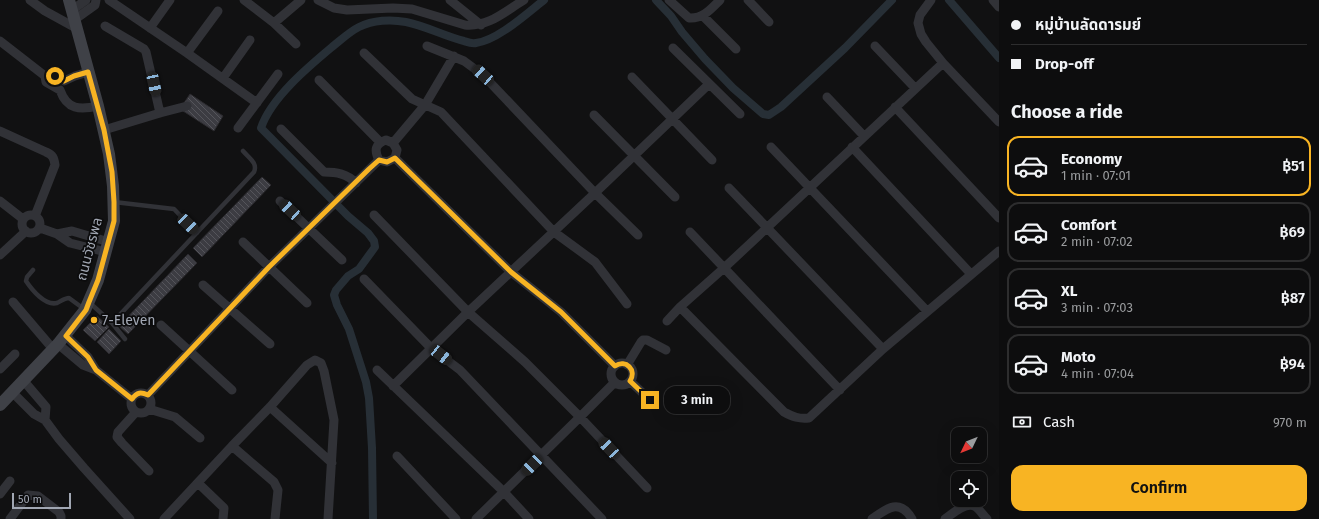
<!DOCTYPE html>
<html lang="en">
<head>
<meta charset="utf-8">
<style>
	body { margin:0; font-family:"Fira Sans","Noto Sans Thai",sans-serif; background:#1b1b1c; color:#f1f3f6; height:100vh; display:flex; flex-direction:column; font-size:15px; white-space:nowrap }
	* { box-sizing:border-box; margin:0 }
	p { font-size:13px; color:#9a9c9e }
	.icon { flex:none; width:22px; height:22px; fill:none; stroke:currentColor; stroke-width:2; stroke-linecap:round; stroke-linejoin:round }
	.map { position:relative; flex:1; overflow:hidden }
	.sheet { display:flex; flex-direction:column; background:#0d0d0e; width:320px }
	.sheet>* { flex:none }
	.guide { display:grid; align-content:center; height:88px; padding:0 12px; background:#0d0d0e }
	.needle { width:26px; rotate:227deg }
	.tools { position:absolute; left:951px; top:427px; display:grid; gap:8px }
	.tools a { display:grid; place-items:center; width:36px; height:36px; border-radius:8px; background:#0d0d0e; box-shadow:0 4px 16px #0002,0 0 0 1px #2d2d2e; font-size:20px }
	.scale { position:absolute; left:12px; bottom:10px; width:59px; box-sizing:border-box; padding-left:4px; border:2px solid #a1a7b3; border-top:0; font-size:11px; line-height:14px; white-space:nowrap; color:#a1a7b3; -webkit-text-stroke:3px #0c0c0d; paint-order:stroke }
	.end { position:absolute; width:18px; height:18px; margin:-9px; border:5px solid #f8b423; background:#111; box-shadow:0 0 0 2px #111 }
	.from { border-radius:50% }
	.bubble { position:absolute; height:28px; border-radius:12px; background:#0d0d0e; box-shadow:0 4px 16px #0002,0 0 0 1px #2d2d2e; font-size:13px; font-weight:600; line-height:28px; text-align:center }
	.car { position:absolute; width:12px; height:24px; margin:-12px -6px; border-radius:5px; box-shadow:0 0 3px 1px #0007; background:linear-gradient(#222 24%,#8ab4d8 0 40%,#222 0 76%,#8ab4d8 0 86%,#222 0) }
	.guide b { display:flex; align-items:center; gap:14px; height:38px; font-size:15px }
	.guide b+b { border-top:1px solid #2d2d2e }
	.guide i { width:10px; height:10px; background:#f1f3f6 }
	ul { padding:0; list-style:none }
	li { display:flex; align-items:center; gap:12px; height:60px; margin:0 8px 6px; padding:0 4px; border:2px solid #2d2d2e; border-radius:12px }
	li div { flex:1 }
	li b { display:block; font-size:15px }
	li em { font-style:normal; font-weight:600 }
	li.active { border-color:#f8b423 }
	li>.icon { width:36px; height:36px; stroke-width:1.5 }
	h2 { padding:0 12px; font-size:18px; line-height:48px }
	.pay { display:flex; align-items:center; gap:10px; height:44px; padding:0 12px; font-size:15px }
	.pay p { margin-inline-start:auto }
	.action { display:flex; gap:8px; margin-top:auto; padding:8px 12px }
	.action a { flex:1; height:46px; border-radius:12px; background:#f8b423; color:#111; font-size:16px; font-weight:600; line-height:46px; text-align:center }
	main { display:flex; flex:1; min-height:0 }
	.map>svg:first-child { display:block }
	.lines { fill:none; stroke-linecap:round; stroke-linejoin:round }
	.canal { stroke:#272f36; stroke-width:8 }
	.building { fill:url(#building-back-hatch); stroke:#2b2a2e }
	.lane { stroke:#313237; stroke-width:4.5 }
	.street { stroke:#313237; stroke-width:9 }
	.secondary { stroke:#3f4147; stroke-width:12 }
	.route { stroke:#f8b423; stroke-width:5 }
	.poi-dot { fill:#f8b423; stroke:#0c0c0d; stroke-width:1.5 }
	.labels { text-anchor:middle; stroke-width:3.5; stroke-linejoin:round; paint-order:stroke }
	.street-label { font-size:14px; fill:#a1a7b3; stroke:#0c0c0d }
	.poi-label { font-size:14px; fill:#a1a7b3; stroke:#0c0c0d; text-anchor:start }
</style>
</head>
<body>
<main>
<div class="map">
<svg width="999" height="519" viewBox="0 0 999 519">
	<defs>
		<pattern id="building-back-hatch" width="6" height="6" patternUnits="userSpaceOnUse"><rect width="6" height="6" fill="#3c3c42"/><path d="M-1 5l2 2M0 0l6 6M5-1l2 2" fill="none" stroke="#55555b"/></pattern>
	</defs>
	<rect width="100%" height="100%" fill="#111112"/>
	<g class="lines">
		<path class="canal" d="M656 0 671 16 682 32 705 59 733 88 763 114 769 115 781 107 845 48 892 0
			M949 0 999 58
			M373 519 372 448 369 398 366 382 349 329 337 305 334 295 336 290 348 276 359 269 375 247 374 241 368 233 348 216 261 128C271 98 308 67 332 47 341 40 349 32 359 27 373 20 391 19 406 22 426 26 444 36 464 41 467 42 472 44 476 43 498 40 526 14 544 0"/>
	</g>
	<path class="building" d="M190 94 223 116 214 131 180 109Z
		M262 177 271 185 202 257 193 248Z
		M188 254 197 263 128 334 119 326Z
		M97 316 109 327 95 341 83 330Z
		M109 329 121 341 109 354 97 342Z"/>
	<g class="lines">
		<path class="lane" d="M114 202 174 209 197 233
			M33 270 27 277 26 281C32 290 45 306 57 303 61 301 65 298 69 298L84 309
			M90 303 112 323 254 172C258 163 249 158 243 151
			M112 323 125 339"/>
		<path class="street" d="M30 0 45 11 76 28
			M109 0 187 53 257 103
			M244 0 274 23 296 44
			M318 0 334 8 347 10 393 8 412 9 465 25C489 27 504 12 524 0
			M450 0 481 25
			M669 0 689 18C703 19 711 9 720 0
			M748 0 769 22
			M931 0 920 15 918 23 921 34 926 42 943 63 999 122
			M993 0 999 7
			M72 10 86 0
			M703 16 736 49
			M74 20 95 5 96 0
			M274 23 301 0
			M105 26 144 49 146 52 160 113
			M150 28 170 0
			M0 41 45 76 46 82 60 90C67 110 80 110 98 106
			M427 46 464 61 483 75 595 193 638 235
			M875 46 915 88
			M673 48 740 114
			M187 53 218 11
			M364 53 412 99 441 112 554 232 595 262 627 304
			M45 76 49 74 64 81 75 76 88 72
			M632 77 712 160
			M223 78 250 40
			M319 80 380 142
			M827 97 864 136
			M895 107 999 218
			M594 115 675 197
			M238 128 278 74
			M281 129 324 172C337 172 347 174 356 183
			M104 130 160 113 187 106
			M0 131 46 152C53 155 54 158 55 165L35 216
			M386 140 393 143 397 150 395 158 387 162 379 160C374 150 375 144 386 140Z
			M393 143 425 105 454 56
			M771 147 927 311
			M852 147 971 274
			M395 158 511 272 561 312 615 366
			M729 188 883 349
			M0 201 23 219
			M280 201 342 260
			M374 215 468 312 525 362 580 417 647 488
			M22 224a9 9 0 1 1 18 0a9 9 0 1 1-18 0Z
			M40 228 57 234 70 243 106 252
			M690 232 840 390
			M57 234 72 231 109 242
			M243 242 307 303
			M0 255 26 231
			M364 279 431 348 460 370 602 519
			M203 285 270 344
			M13 302 53 349
			M680 307 784 412C793 417 799 419 809 418L883 349 999 251
			M667 321 680 307 724 268 943 63
			M161 325 232 390
			M66 336 88 357 96 370
			M58 344 83 365 96 370 132 399
			M611 374a11 11 0 1 1 22 0a11 11 0 1 1-22 0Z
			M627 365 641 342 643 340H647L666 350
			M0 369 15 354
			M377 370 504 492 529 519
			M23 380 46 407 45 420
			M630 381 650 400
			M393 386 468 312 595 193 709 84
			M12 392 34 414 45 420 59 439 84 468 130 519
			M131 403a10 10 0 1 1 20 0a10 10 0 1 1-20 0Z
			M148 395 269 267 379 160
			M270 407 332 463
			M149 409 175 417 200 438
			M136 412 118 432 117 437 122 443 149 471
			M232 446 274 482 278 490 275 519
			M397 456 456 519
			M198 483 224 508 223 519
			M0 494 10 481
			M10 519 28 495 38 496 59 512 61 516V519
			M164 519 232 446 270 407 307 365 315 360 321 363 324 371 334 420 328 519
			M476 519 580 417 615 382
			M872 519C887 508 900 498 912 519
			M945 519C952 514 967 500 976 507 980 510 983 515 987 519"/>
		<path class="secondary" d="M0 405 58 344 85 310 98 280 114 221 113 186 109 154 98 106 69 0"/>
	</g>
	<g class="lines">
		<path class="route" d="M55 76 64 81 74 76 88 72 104 130 112 172 114 202V221L98 280 89 302 86 310 66 336 88 357 96 370 132 399C137 392 141 392 148 395L269 267 369 169 379 160 387 162 395 158 511 272 561 312 615 366C626 359 637 370 630 381L650 400"/>
	</g>
	<circle class="poi-dot" cx="94" cy="320" r="4"/>
	<g class="labels">
		<g class="street-label">
			<text transform="translate(89 249) rotate(-75)" y="5">ถนนวัชรพล</text>
		</g>
		<g class="poi-label">
			<text x="102" y="325">7-Eleven</text>
		</g>
	</g>
</svg>
<div class="tools">
<a><svg class="needle" viewBox="-14 -14 28 28"><path d="M0-13l5 13h-10z" fill="#e53935"/><path d="M0 13l5-13h-10z" fill="#9a9c9e"/></svg></a>
<a><svg class="icon" aria-label="locate" viewBox="0 0 24 24"><circle cx="12" cy="12" r="6"/><path d="M12 2v4M12 18v4M2 12h4M18 12h4"/></svg></a>
</div>
<div class="scale">50 m</div>
<i class="end from" style="left:55px;top:76px"></i>
<i class="end" style="left:650px;top:400px"></i>
<div class="bubble" style="left:664px;top:386px;width:66px">3 min</div>
<i class="car" style="left:483px;top:75px;rotate:312deg"></i>
<i class="car" style="left:154px;top:84px;rotate:168deg"></i>
<i class="car" style="left:290px;top:210px;rotate:313deg"></i>
<i class="car" style="left:188px;top:224px;rotate:134deg"></i>
<i class="car" style="left:441px;top:355px;rotate:128deg"></i>
<i class="car" style="left:609px;top:448px;rotate:317deg"></i>
<i class="car" style="left:532px;top:465px;rotate:225deg"></i>
</div>
<section class="sheet">
<div class="guide">
<b><i class="from"></i>หมู่บ้านลัดดารมย์</b>
<b><i></i>Drop-off</b>
</div>
<h2>Choose a ride</h2>
<ul>
<li class="active"><svg class="icon" aria-label="car" viewBox="0 0 24 24"><path d="M5 17H2v-5l4-1 3-4h7l3 4 3 1v5h-3M9 17h6M6 11h13"/><circle cx="7" cy="17" r="2"/><circle cx="17" cy="17" r="2"/></svg><div><b>Economy</b><p>1 min · 07:01</p></div><em>฿51</em></li>
<li><svg class="icon" aria-label="car" viewBox="0 0 24 24"><path d="M5 17H2v-5l4-1 3-4h7l3 4 3 1v5h-3M9 17h6M6 11h13"/><circle cx="7" cy="17" r="2"/><circle cx="17" cy="17" r="2"/></svg><div><b>Comfort</b><p>2 min · 07:02</p></div><em>฿69</em></li>
<li><svg class="icon" aria-label="car" viewBox="0 0 24 24"><path d="M5 17H2v-5l4-1 3-4h7l3 4 3 1v5h-3M9 17h6M6 11h13"/><circle cx="7" cy="17" r="2"/><circle cx="17" cy="17" r="2"/></svg><div><b>XL</b><p>3 min · 07:03</p></div><em>฿87</em></li>
<li><svg class="icon" aria-label="car" viewBox="0 0 24 24"><path d="M5 17H2v-5l4-1 3-4h7l3 4 3 1v5h-3M9 17h6M6 11h13"/><circle cx="7" cy="17" r="2"/><circle cx="17" cy="17" r="2"/></svg><div><b>Moto</b><p>4 min · 07:04</p></div><em>฿94</em></li>
</ul>
<div class="pay"><svg class="icon" aria-label="cash" viewBox="0 0 24 24"><path d="M3 7h18v10H3z"/><circle cx="12" cy="12" r="2"/></svg>Cash<p>970 m</p></div>
<div class="action"><a>Confirm</a></div>
</section>
</main>
</body>
</html>
